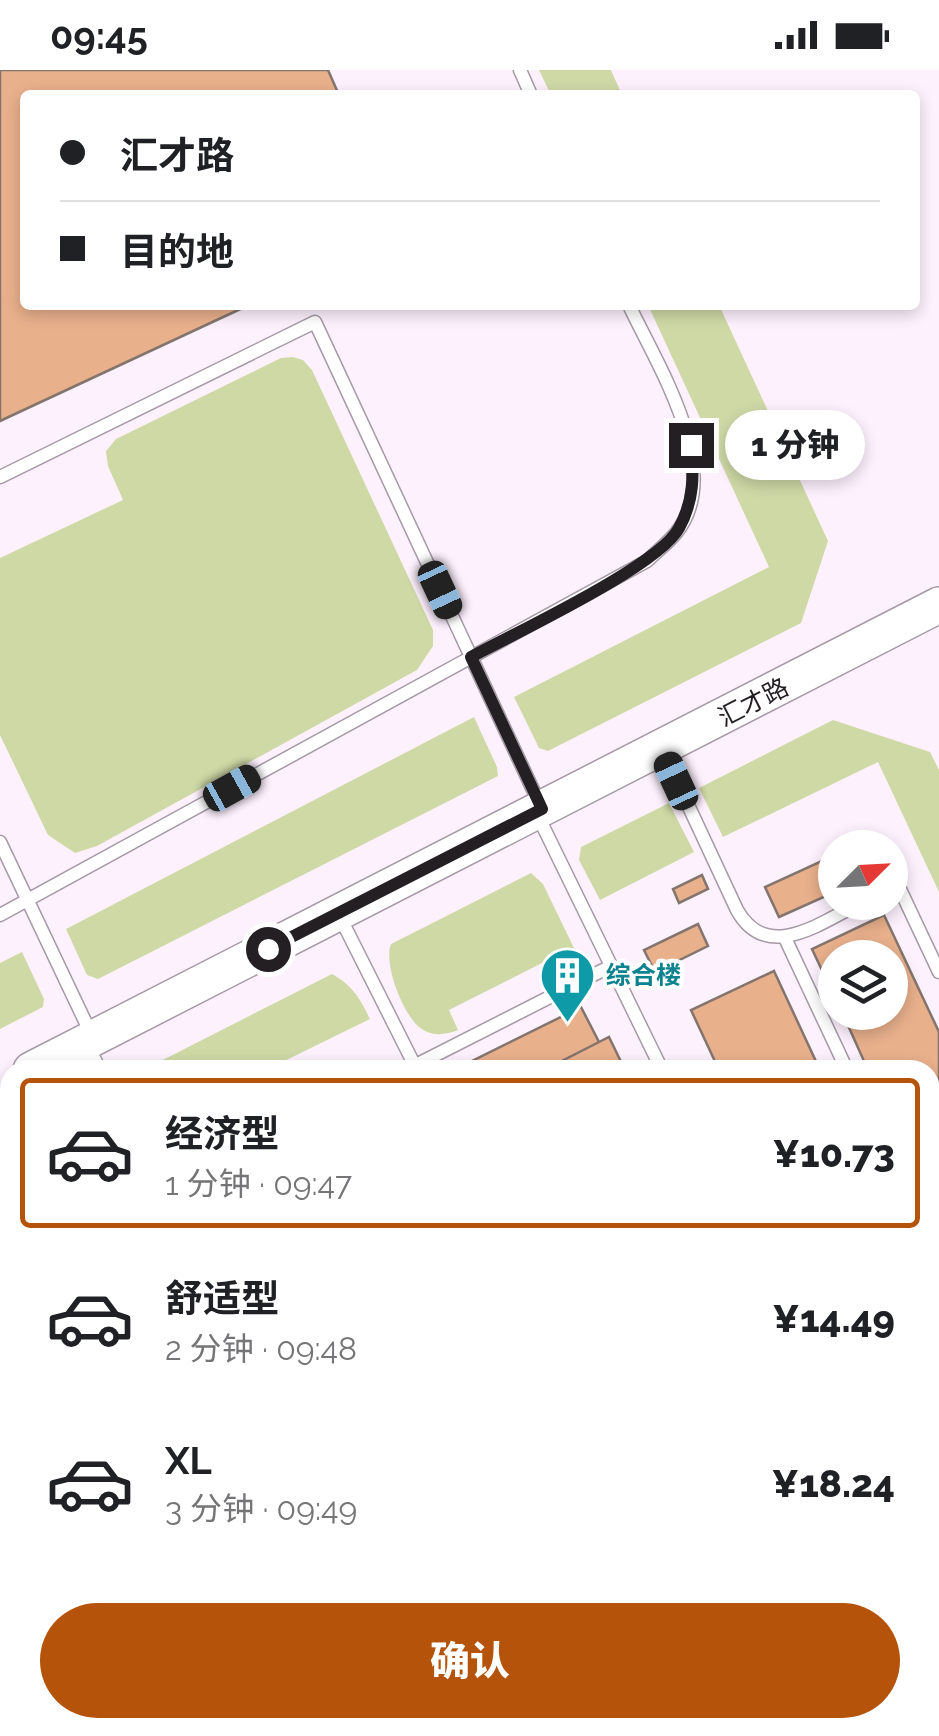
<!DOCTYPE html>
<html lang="zh">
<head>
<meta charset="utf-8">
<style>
	body { margin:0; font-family:Raleway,"Noto Sans SC",sans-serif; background:#f2f2f2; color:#202124; height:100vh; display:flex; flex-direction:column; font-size:38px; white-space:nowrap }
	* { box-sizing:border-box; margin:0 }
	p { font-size:32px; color:#757577 }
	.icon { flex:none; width:55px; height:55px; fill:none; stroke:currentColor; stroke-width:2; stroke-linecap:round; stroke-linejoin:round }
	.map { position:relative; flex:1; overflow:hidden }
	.details { position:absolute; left:0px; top:990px; width:940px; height:678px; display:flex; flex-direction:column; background:#fff; border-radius:30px 30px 0 0; box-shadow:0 5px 15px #0003 }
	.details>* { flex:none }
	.top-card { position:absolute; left:20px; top:20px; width:900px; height:220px; border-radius:10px; box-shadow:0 5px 15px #0003; display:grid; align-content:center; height:220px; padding:0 40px; background:#fff }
	.needle { width:65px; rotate:66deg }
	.tools { position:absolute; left:818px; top:760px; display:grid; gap:20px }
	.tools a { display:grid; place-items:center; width:90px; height:90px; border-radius:50%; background:#fff; box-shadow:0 5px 15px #0003; font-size:50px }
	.end { position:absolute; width:45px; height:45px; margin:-22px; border:12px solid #231f23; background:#fff; box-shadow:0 0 0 5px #fff }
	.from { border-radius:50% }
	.bubble { position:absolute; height:70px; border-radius:35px; background:#fff; box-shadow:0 5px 15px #0003; font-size:32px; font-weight:800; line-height:70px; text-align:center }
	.car { position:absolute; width:30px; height:60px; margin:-30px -15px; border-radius:12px; box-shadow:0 0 8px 2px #0007; background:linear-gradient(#222 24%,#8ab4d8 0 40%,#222 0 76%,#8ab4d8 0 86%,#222 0) }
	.top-card b { display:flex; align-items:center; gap:35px; height:95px; font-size:38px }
	.top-card b+b { border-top:2px solid #e0e0e0 }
	.top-card i { width:25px; height:25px; background:#202124 }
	ul { padding:18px 0 0; list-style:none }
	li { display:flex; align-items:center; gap:30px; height:150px; margin:0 20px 15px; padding:0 20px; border:5px solid transparent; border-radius:10px }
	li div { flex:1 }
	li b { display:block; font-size:38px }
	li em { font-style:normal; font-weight:800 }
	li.active { border-color:#b45309 }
	li>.icon { width:90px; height:90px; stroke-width:1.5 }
	.button { display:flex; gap:20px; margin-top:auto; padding:20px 40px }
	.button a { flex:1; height:115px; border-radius:60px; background:#b45309; color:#fff; font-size:40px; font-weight:800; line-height:115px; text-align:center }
	.status { display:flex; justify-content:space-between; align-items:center; height:70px; padding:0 50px; background:#fff; direction:ltr }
	.status svg { height:28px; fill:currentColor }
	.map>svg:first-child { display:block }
	.green { fill:#cfd9a6 }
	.building { fill:#e9b08c; stroke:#83756d; stroke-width:2.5 }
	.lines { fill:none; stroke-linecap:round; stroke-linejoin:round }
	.service-casing { stroke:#a599a5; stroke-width:15 }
	.secondary-casing { stroke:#a599a5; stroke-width:38 }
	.service { stroke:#fff; stroke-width:12 }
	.secondary { stroke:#fff; stroke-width:35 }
	.route { stroke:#231f23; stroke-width:12 }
	.labels { text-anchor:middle; stroke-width:8; stroke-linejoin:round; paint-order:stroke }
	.street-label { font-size:25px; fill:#231f23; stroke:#fff }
	.culture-label { font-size:25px; font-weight:bold; fill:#0d838f; stroke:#fff; text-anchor:start }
</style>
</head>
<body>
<div class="status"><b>09:45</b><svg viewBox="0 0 49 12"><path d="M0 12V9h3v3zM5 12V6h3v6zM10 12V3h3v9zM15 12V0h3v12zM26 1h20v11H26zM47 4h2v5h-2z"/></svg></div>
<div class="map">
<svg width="939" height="1666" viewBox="0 0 939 1666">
	<rect width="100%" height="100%" fill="#fef1fe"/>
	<path class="green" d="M539 0H611L622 25H551Z
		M648 235H719L828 471 801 553 548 681 539 678 514 627 769 497Z
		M293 287 303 290 312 300 433 560V576L417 600 97 776 75 783 48 765 0 665V488L123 430 108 396 106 381 116 369 281 288Z
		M474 647 497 697 498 706 98 909 87 905 66 859Z
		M833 650 930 682 939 700V822L878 692 723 767 699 718Z
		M669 733 694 782 600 830 579 790 581 777Z
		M531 803 543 814 574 878C579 897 568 904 553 912L542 893 449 940 458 960C445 965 431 967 419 957 403 944 383 893 391 874Z
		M22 882 44 929 43 937 0 959V893Z
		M332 904C352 915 360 928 370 949L266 1000H143Z
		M10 1067V1130L0 1135V1072Z"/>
	<path class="building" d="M0 0H328L339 25H25V235H249L0 351Z
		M835 785V822L779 847 765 817Z
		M702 805 708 819 679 833 673 819Z
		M884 845 939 962V1128L930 1132V1000H868L842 942H890V888H835V928L812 879Z
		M698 854 708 876 655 902 644 880Z
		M774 901 820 1000H719L691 940Z
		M581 937 599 972 544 1000H462L460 997Z
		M609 967 625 1000H544L599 972Z
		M930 1236 939 1255V1433L930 1437Z
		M10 1280V1299L0 1304V1285Z
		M10 1356V1498L0 1503V1361Z
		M10 1563V1658H103L86 1666H0V1568Z
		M939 1578V1666H859L855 1658H930V1583Z
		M301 1658H385L390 1666H305Z"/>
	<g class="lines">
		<defs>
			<path id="service" d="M520 0 531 25
				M0 407 315 252 541 737
				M662 679 737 840C767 894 822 852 862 832
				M536 742 662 1000
				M0 772 92 966
				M890 819 898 815 939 902
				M0 845 647 491C656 482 668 473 676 463 726 401 657 295 629 235
				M339 845 417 1000
				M785 868 847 1000
				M87 974 100 1000
				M406 1000 611 896
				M930 1178 939 1197
				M0 1325 10 1319
				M930 1489 939 1484
				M0 1535 10 1530
				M259 1658 263 1666
				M428 1658 433 1666
				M796 1658 800 1666
				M149 1666 166 1658
				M576 1666 593 1658"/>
			<path id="secondary" d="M31 1000 939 535"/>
		</defs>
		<use href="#service" class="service-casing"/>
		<use href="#secondary" class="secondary-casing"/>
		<use href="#service" class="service"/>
		<use href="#secondary" class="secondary"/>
	</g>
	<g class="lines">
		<path class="route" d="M268 879 542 739 471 587C515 563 659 496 679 458 694 431 694 405 691 375"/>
	</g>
	<defs>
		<symbol id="building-pin" viewBox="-11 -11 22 30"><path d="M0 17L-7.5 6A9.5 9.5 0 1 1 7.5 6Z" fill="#0f9aa8" stroke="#fff"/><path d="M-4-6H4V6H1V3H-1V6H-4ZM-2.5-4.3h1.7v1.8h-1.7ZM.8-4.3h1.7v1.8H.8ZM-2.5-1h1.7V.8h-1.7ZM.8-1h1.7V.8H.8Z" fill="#fff"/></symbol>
	</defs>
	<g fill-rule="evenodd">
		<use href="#building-pin" x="536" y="874" width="63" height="86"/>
	</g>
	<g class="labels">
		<g class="street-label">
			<text transform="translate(753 632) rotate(-27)" y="9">汇才路</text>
		</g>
		<g class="culture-label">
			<text x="606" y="914">综合楼</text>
		</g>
	</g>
</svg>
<div class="tools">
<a><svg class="needle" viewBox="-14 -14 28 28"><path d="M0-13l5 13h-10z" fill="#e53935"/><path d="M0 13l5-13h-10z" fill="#757577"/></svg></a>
<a><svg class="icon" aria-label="layers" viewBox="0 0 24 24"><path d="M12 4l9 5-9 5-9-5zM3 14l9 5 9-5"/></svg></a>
</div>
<i class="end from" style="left:268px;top:879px"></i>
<i class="end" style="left:691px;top:375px"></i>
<div class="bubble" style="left:725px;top:340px;width:140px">1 分钟</div>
<i class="car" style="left:440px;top:520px;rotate:155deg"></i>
<i class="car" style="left:676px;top:711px;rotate:335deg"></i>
<i class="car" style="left:232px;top:718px;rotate:61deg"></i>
<div class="top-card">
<b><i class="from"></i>汇才路</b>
<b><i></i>目的地</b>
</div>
<section class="details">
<ul>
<li class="active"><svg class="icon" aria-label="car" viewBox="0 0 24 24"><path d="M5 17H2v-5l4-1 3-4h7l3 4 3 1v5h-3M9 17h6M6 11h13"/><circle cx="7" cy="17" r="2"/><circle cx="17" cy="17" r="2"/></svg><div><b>经济型</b><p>1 分钟 · 09:47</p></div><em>¥10.73</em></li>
<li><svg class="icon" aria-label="car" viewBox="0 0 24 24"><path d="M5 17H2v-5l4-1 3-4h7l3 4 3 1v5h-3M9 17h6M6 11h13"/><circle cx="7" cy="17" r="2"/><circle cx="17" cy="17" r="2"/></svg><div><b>舒适型</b><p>2 分钟 · 09:48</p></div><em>¥14.49</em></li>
<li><svg class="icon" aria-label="car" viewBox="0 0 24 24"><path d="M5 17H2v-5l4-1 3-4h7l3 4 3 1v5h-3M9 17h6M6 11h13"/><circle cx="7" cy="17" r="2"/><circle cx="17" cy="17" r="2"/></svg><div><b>XL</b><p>3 分钟 · 09:49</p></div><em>¥18.24</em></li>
</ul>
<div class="button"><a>确认</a></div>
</section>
</div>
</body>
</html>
